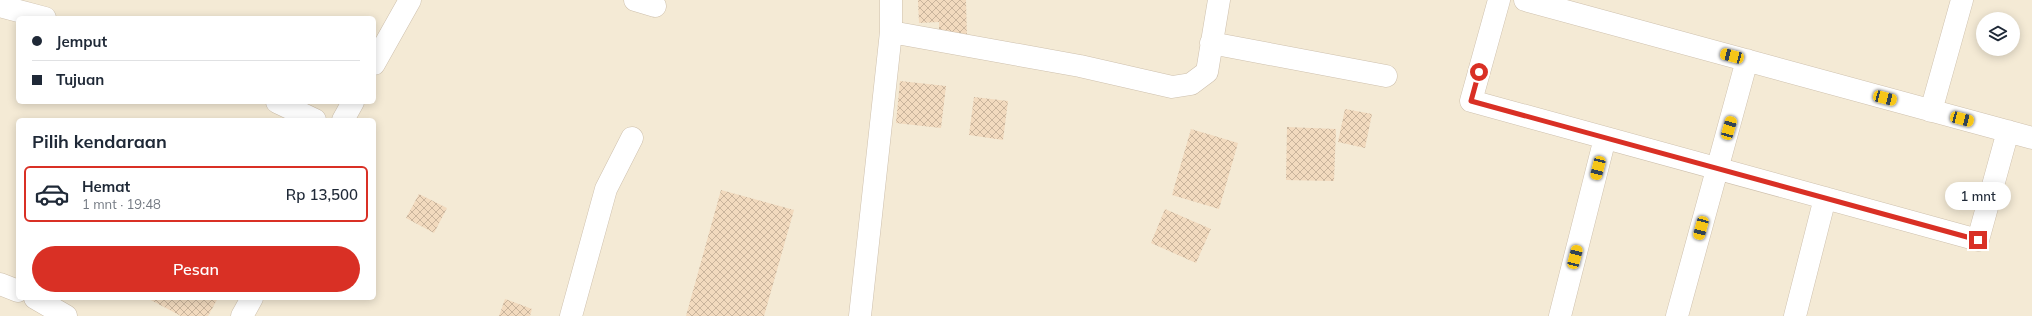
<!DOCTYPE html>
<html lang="id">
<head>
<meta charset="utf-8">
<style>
	body { margin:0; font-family:Mulish,sans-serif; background:#f2f2f3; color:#1f2937; height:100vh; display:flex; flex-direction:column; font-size:15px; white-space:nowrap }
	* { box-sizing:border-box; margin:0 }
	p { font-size:13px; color:#747a83 }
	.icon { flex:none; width:22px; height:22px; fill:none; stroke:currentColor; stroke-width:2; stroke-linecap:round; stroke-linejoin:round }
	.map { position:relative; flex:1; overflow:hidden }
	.panel { position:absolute; left:16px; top:118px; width:360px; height:182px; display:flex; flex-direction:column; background:#fff; border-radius:6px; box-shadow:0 2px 10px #0003 }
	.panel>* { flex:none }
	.hud { position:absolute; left:16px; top:16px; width:360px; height:88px; border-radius:6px; box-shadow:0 2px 10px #0003; display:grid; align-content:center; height:88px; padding:0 16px; background:#fff }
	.tools { position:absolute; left:1976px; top:12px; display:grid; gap:8px }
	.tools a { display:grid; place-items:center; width:44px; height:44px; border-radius:50%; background:#fff; box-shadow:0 2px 10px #0003; font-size:20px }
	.end { position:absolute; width:18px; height:18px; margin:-9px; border:5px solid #d93025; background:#fff; box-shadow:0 0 0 2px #fff }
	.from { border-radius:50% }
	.bubble { position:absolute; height:28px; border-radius:14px; background:#fff; box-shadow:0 2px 10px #0003; font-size:13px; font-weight:600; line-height:28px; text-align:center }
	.car { position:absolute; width:12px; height:24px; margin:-12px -6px; border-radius:5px; box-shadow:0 0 3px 1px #0007; background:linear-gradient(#f5c518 24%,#345 0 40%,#f5c518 0 76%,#345 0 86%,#f5c518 0) }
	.hud b { display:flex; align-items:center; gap:14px; height:38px; font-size:15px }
	.hud b+b { border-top:1px solid #e0e1e3 }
	.hud i { width:10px; height:10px; background:#1f2937 }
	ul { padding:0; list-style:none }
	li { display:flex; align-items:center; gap:12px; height:56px; margin:0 8px 6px; padding:0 8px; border:2px solid transparent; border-radius:6px }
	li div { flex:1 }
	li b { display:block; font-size:15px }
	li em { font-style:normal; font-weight:600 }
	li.active { border-color:#d93025 }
	li>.icon { width:36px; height:36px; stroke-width:1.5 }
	h2 { padding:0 16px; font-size:18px; line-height:48px }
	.action { display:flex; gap:8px; margin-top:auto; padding:8px 16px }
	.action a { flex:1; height:46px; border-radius:24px; background:#d93025; color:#fff; font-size:16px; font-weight:600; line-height:46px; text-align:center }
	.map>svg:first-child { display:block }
	.residential { fill:#f4ead5; fill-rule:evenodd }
	.building { fill:url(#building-cross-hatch) }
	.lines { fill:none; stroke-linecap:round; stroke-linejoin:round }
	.minor-casing { stroke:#cec0ad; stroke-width:23 }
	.minor { stroke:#fff; stroke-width:22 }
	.route { stroke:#d93025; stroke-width:5 }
</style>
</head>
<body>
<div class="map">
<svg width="2032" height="316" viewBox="0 0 2032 316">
	<defs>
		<pattern id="building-cross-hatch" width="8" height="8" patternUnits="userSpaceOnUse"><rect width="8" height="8" fill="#f2dabe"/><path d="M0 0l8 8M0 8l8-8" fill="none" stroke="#c9b49c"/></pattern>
	</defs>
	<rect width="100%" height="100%" fill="#fcf7e7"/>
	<path class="residential" d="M0 0H2032V316H0ZM18 18H374V102H18ZM1983 19H2013V49H1983ZM18 120H374V298H18Z"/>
	<path class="building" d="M918 0H966L967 39H939V22L919 23Z
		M900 81 946 86 941 128 896 123Z
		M974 97 1008 101 1003 140 969 135Z
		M1345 109 1372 114 1365 148 1338 142Z
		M1287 127 1336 129 1334 181 1286 180Z
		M1191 129 1238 143 1219 209 1172 195Z
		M721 190 794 210 764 316H686Z
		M419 194 447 208 434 233 406 218Z
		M1165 209 1211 229 1196 263 1151 243Z
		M147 298H218L208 316H181Z
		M505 299 532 309 530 316H499Z"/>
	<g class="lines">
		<defs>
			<path id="minor" d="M635 0 655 6
				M1499 0 1471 101 1978 240 2008 131
				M1525 0 2032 138
				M0 6 45 18
				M891 32 1080 66 1172 87 1191 84 1207 72 1219 0
				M1211 43 1386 76
				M374 64 410 0
				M277 102 315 120
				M1931 111 1962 0
				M343 120 353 102
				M0 284 18 291
				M35 298 66 316
				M242 316 252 298
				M571 316 606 189 632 138
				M860 316 891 32V0
				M1560 316 1605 138
				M1677 316 1747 60
				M1795 316 1825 198"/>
		</defs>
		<use href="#minor" class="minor-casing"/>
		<use href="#minor" class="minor"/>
	</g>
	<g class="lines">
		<path class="route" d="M1479 72 1471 101 1978 240"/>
	</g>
</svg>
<div class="tools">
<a><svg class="icon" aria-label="layers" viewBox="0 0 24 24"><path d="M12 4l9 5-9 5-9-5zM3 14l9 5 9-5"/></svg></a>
</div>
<i class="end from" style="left:1479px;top:72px"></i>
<i class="end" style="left:1978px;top:240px"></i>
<div class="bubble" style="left:1945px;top:182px;width:66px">1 mnt</div>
<i class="car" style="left:1732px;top:56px;rotate:285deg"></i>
<i class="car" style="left:1885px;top:98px;rotate:105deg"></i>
<i class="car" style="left:1962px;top:119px;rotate:105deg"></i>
<i class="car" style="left:1729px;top:128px;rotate:16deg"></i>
<i class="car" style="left:1598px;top:168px;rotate:194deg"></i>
<i class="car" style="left:1701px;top:228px;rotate:195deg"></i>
<i class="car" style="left:1575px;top:257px;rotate:14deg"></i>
<div class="hud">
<b><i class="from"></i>Jemput</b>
<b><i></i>Tujuan</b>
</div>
<section class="panel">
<h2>Pilih kendaraan</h2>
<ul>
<li class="active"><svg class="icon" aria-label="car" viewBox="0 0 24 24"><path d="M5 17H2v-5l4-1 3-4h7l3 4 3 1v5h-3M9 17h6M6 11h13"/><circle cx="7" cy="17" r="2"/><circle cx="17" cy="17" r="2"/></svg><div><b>Hemat</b><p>1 mnt · 19:48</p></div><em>Rp 13,500</em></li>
</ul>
<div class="action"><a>Pesan</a></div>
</section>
</div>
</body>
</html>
